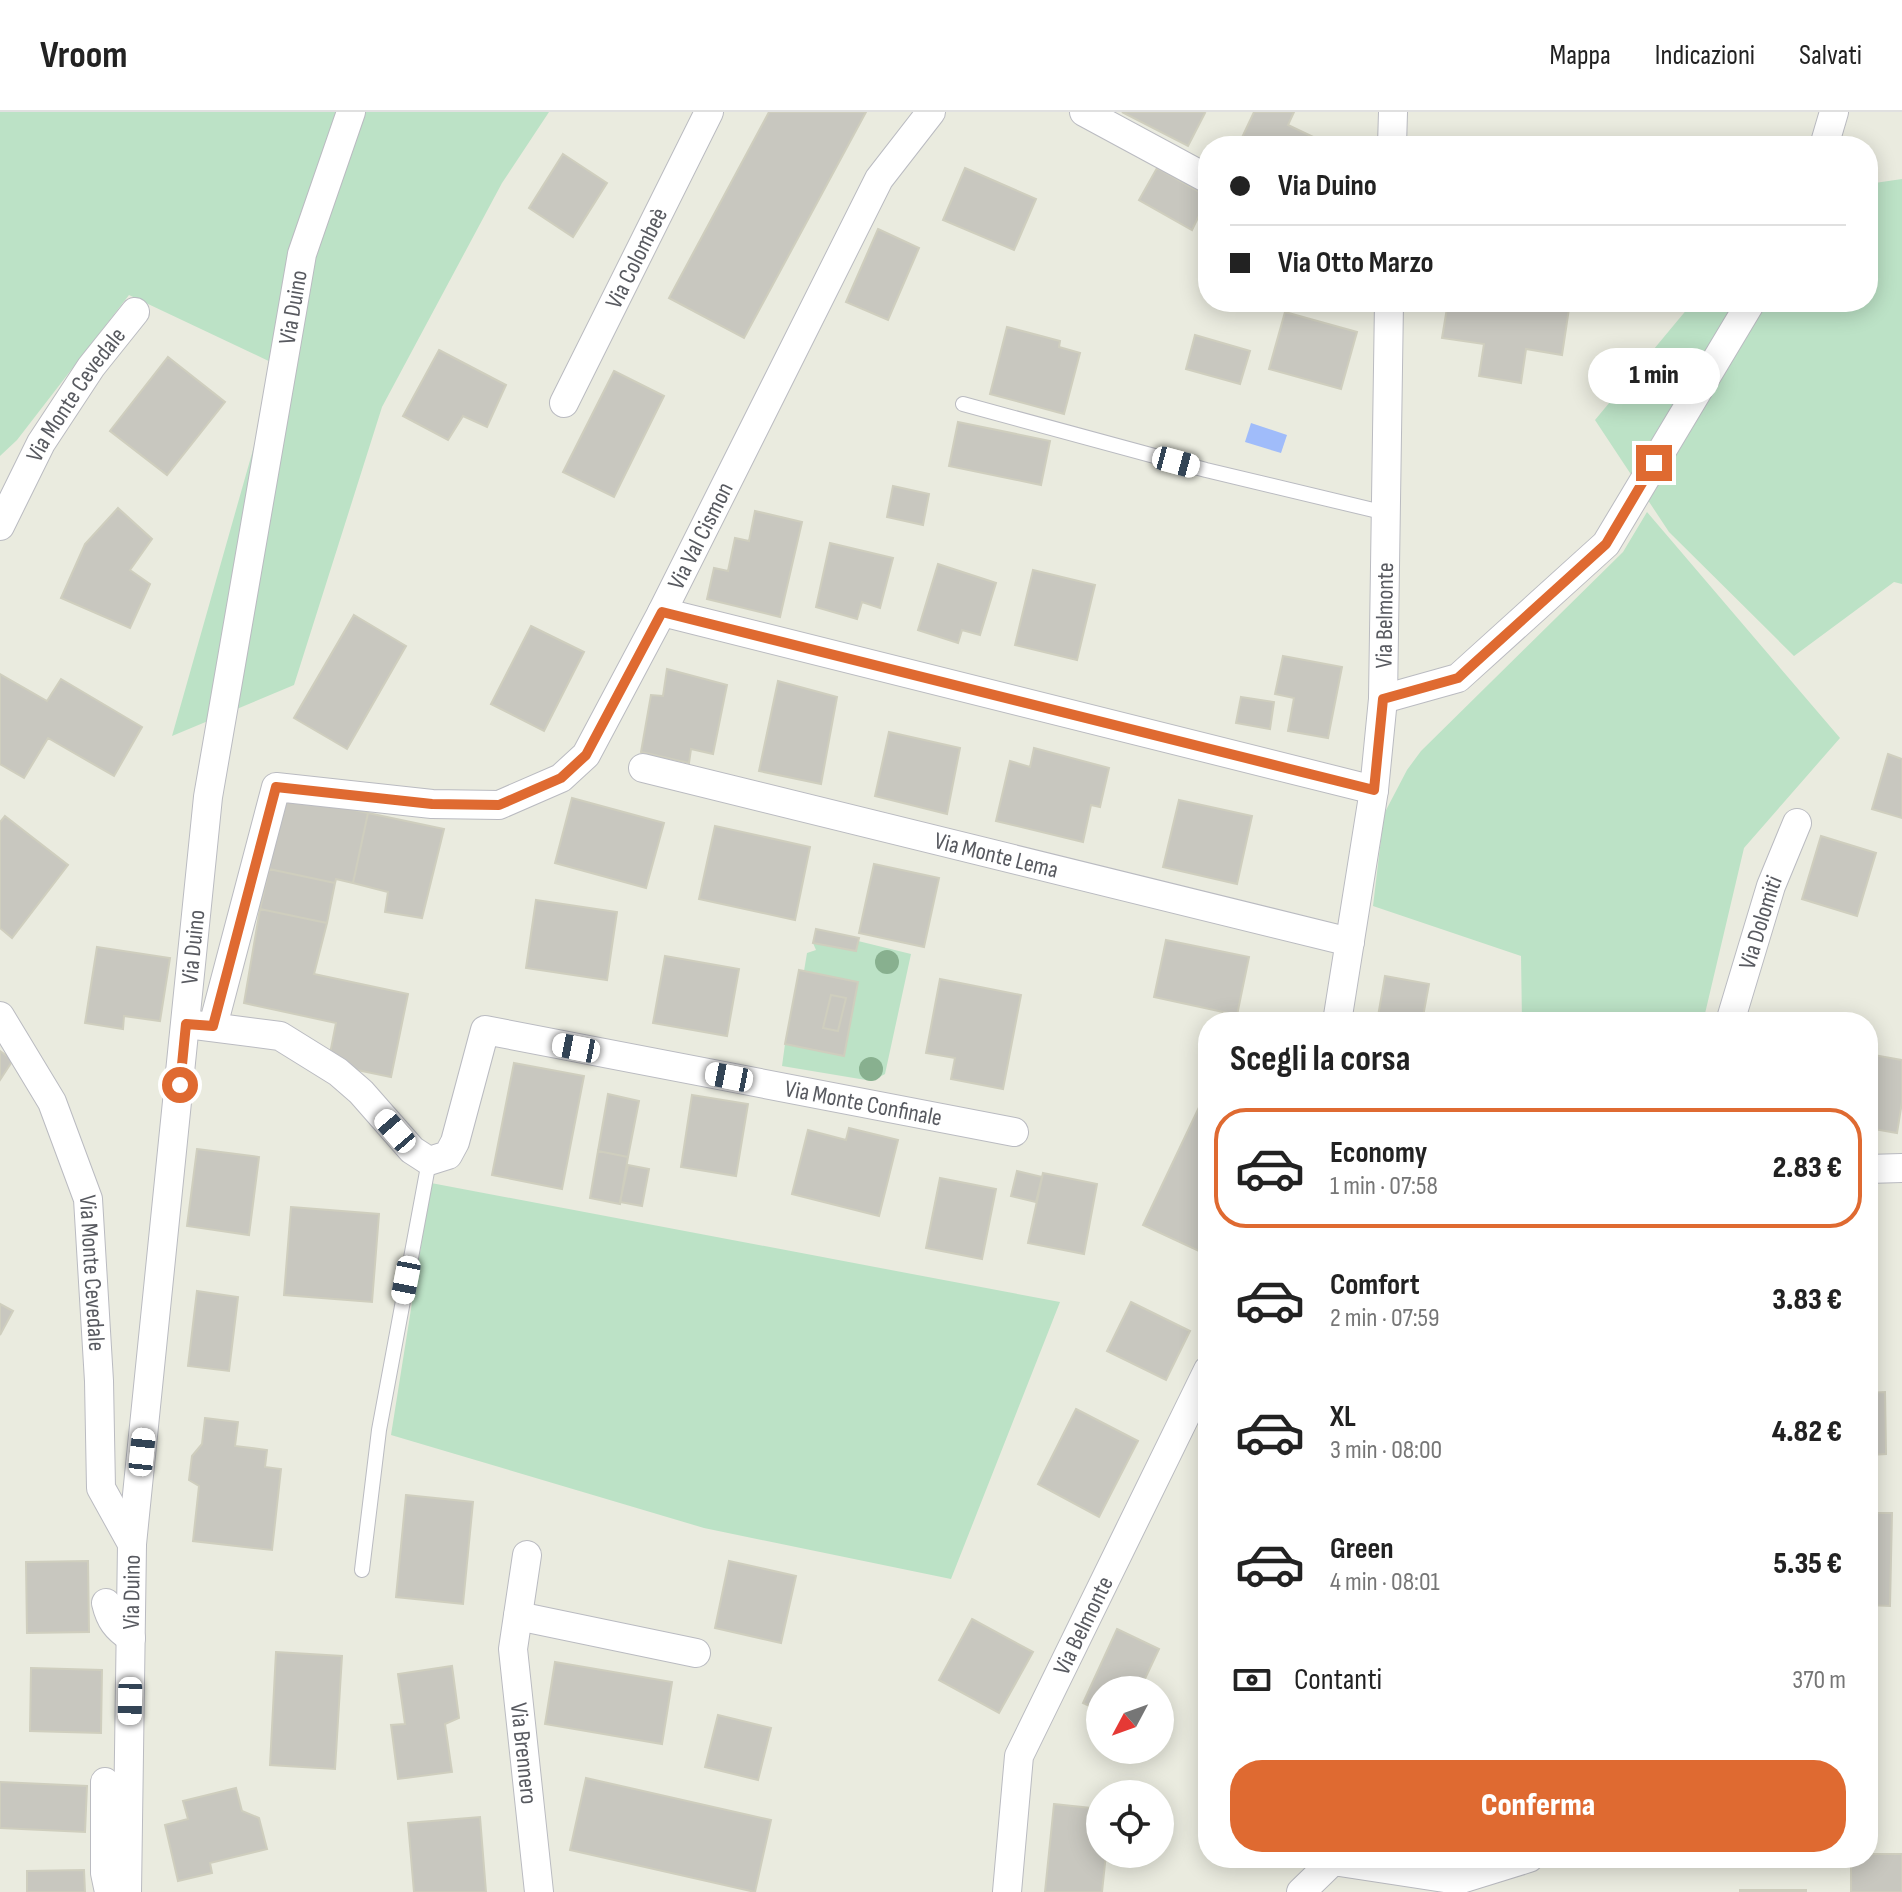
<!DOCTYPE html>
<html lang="it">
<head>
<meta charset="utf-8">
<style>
	body { margin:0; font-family:"Sofia Sans Condensed",sans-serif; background:#f2f2f2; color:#222; height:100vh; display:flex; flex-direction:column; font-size:30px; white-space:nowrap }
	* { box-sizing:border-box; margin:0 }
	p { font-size:26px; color:#767676 }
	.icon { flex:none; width:44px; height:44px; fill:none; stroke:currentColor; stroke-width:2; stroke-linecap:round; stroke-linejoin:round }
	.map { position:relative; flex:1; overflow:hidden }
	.side { position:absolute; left:1198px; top:900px; width:680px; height:856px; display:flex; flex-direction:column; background:#fff; border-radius:32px; box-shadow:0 4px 20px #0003 }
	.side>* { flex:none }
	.guide { position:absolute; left:1198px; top:24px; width:680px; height:176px; border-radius:32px; box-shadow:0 4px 20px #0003; display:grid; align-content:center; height:176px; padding:0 32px; background:#fff }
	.needle { width:52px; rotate:229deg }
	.buttons { position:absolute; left:1086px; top:1564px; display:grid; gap:16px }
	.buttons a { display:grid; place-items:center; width:88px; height:88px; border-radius:50%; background:#fff; box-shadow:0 4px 20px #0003; font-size:40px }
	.end { position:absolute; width:36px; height:36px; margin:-18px; border:10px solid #df6a31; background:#fff; box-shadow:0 0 0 4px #fff }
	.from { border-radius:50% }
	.bubble { position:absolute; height:56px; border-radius:28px; background:#fff; box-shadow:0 4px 20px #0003; font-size:26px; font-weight:800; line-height:56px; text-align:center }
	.car { position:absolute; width:24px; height:48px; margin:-24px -12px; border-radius:10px; box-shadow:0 0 6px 2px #0007; background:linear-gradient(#fff 24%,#345 0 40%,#fff 0 76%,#345 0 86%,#fff 0) }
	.guide b { display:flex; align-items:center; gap:28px; height:76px; font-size:30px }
	.guide b+b { border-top:2px solid #e0e0e0 }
	.guide i { width:20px; height:20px; background:#222 }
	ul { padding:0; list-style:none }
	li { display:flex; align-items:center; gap:24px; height:120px; margin:0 16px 12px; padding:0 16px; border:4px solid transparent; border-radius:32px }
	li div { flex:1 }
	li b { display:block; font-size:30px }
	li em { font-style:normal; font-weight:800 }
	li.active { border-color:#df6a31 }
	li>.icon { width:72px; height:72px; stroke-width:1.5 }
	h2 { padding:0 32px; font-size:36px; line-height:96px }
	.pay { display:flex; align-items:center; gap:20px; height:88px; padding:0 32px; font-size:30px }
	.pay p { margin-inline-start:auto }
	.button { display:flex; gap:16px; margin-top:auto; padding:16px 32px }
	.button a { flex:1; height:92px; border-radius:32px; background:#df6a31; color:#fff; font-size:32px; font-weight:800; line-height:92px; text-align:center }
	header { display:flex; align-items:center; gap:48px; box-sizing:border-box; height:112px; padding:0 40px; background:#fff; border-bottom:2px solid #e0e0e0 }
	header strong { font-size:38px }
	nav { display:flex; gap:44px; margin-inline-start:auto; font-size:28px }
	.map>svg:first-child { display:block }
	.green { fill:#bce2c6 }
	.water { fill:#a0bcfa }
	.building { fill:#c8c7bf; stroke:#cfcebe; stroke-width:2 }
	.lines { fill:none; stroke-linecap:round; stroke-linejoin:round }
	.lane-casing { stroke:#babbc1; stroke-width:16 }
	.street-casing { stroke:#babbc1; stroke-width:30 }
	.lane { stroke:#fff; stroke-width:14 }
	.street { stroke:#fff; stroke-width:28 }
	.tree { fill:#88b08f }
	.route { stroke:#df6a31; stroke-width:10 }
	.labels { text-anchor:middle; stroke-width:6; stroke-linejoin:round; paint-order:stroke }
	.street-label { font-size:24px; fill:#585a60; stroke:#fff }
</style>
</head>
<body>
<header>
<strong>Vroom</strong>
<nav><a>Mappa</a><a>Indicazioni</a><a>Salvati</a></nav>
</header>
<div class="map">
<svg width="1902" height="1780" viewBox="0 0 1902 1780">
	<rect width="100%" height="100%" fill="#eaebdf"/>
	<path class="green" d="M0 0H549L502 71 382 295 294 573 172 624 277 253 129 183 17 328 0 344Z
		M1902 67V472L1894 470 1794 544 1669 420 1595 308 1693 190H1868V72Z
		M1647 400 1840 626 1744 736 1703 910H1522L1521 844 1373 794 1384 702 1407 658 1421 639 1623 440Z
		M858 829 911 842 885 962 872 969 782 954 785 932 844 943 858 870 804 859 807 841 816 838 813 831 855 839Z
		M431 1071 1060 1190 951 1467 704 1416 391 1323Z"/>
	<path class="water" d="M1251 311 1287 323 1281 341 1245 330Z"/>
	<path class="building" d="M769 0H866L744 226 669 186Z
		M1122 0H1203L1205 1 1188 34Z
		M1254 0H1294L1288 13 1332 34H1238Z
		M563 42 607 71 573 125 529 96Z
		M965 56 1036 87 1014 138 943 108Z
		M1157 56 1208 85 1192 118 1139 88Z
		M878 117 919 136 888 208 846 190Z
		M1448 190H1570L1562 243 1526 237 1521 271 1479 264 1484 232 1442 226Z
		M1285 200 1357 220 1341 277 1269 257Z
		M1007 215 1060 229 1059 235 1080 241 1064 302 990 282Z
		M1195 223 1250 239 1240 272 1186 257Z
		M439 238 506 273 487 315 463 304 448 328 403 304Z
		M168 245 225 290 167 363 110 319Z
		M614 259 664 284 614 385 563 360Z
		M958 310 1050 329 1041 373 949 354Z
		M893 374 929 382 923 413 887 405Z
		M118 396 152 427 130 458 150 472 130 516 61 486 85 432Z
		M755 399 802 410 780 505 707 487 714 456 728 459 735 426 749 429Z
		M830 431 893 446 880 496 862 490 857 507 816 495Z
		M938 452 996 471 980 523 962 518 958 531 918 518Z
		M1033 458 1095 473 1077 548 1015 533Z
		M354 503 406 534 347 637 294 606Z
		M531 514 584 540 544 619 491 592Z
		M1283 544 1342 555 1328 626 1288 619 1294 586 1275 582Z
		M667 557 727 573 713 642 691 637 689 651 641 640 651 583 663 584Z
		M0 562 47 589 61 567 142 615 114 664 48 626 24 666 0 652Z
		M778 569 837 585 821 672 759 659Z
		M1241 585 1274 590 1270 617 1236 611Z
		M889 620 960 636 947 702 875 684Z
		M1034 636 1109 656 1100 695 1091 693 1083 730 996 709 1010 649 1030 655Z
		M1888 642 1902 647V706L1872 697Z
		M284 683 368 701 353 771 336 767 335 771 269 757Z
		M572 686 664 711 646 776 555 751Z
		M1179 688 1252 704 1237 772 1163 755Z
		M368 701 444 717 422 806 385 800 388 780 353 771Z
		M5 704 68 753 12 826 0 816V710Z
		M715 714 810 735 795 808 699 787Z
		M1821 724 1876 741 1857 804 1802 787Z
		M874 752 939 766 924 835 859 821Z
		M269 757 335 771 327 811 260 797Z
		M536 788 617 800 607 868 526 856Z
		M260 797 327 811 314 862 408 882 391 965 328 952 336 911 244 891Z
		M816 817 859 826 856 839 813 831Z
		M1166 828 1249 845 1237 903 1154 885Z
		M97 835 170 846 160 909 124 904 123 917 85 911Z
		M665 844 739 857 727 924 653 911Z
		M799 858 858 870 844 944 785 932Z
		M1385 864 1429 872 1422 910H1377Z
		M940 867 1021 883 1003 977 951 967 955 946 926 941Z
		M831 883 846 886 838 919 823 916Z
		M0 939 13 948 0 968Z
		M1868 942 1902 948V990L1897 1021 1868 1016Z
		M514 951 584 964 562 1077 492 1063Z
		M608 982 639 989 628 1045 598 1039Z
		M692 983 748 992 736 1064 681 1055Z
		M1201 991 1208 994V1125L1201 1140 1143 1113Z
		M849 1016 898 1028 879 1104 792 1082 808 1018 846 1028Z
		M197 1037 259 1045 249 1123 187 1114Z
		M598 1039 628 1045 620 1092 590 1086Z
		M628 1053 649 1057 642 1094 620 1090Z
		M1017 1059 1042 1065 1036 1090 1011 1084Z
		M1043 1061 1097 1072 1084 1142 1028 1131Z
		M940 1066 996 1077 982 1147 926 1136Z
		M291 1095 379 1102 372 1190 284 1183Z
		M197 1179 238 1185 229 1259 188 1254Z
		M1131 1190 1190 1219 1166 1268 1107 1239Z
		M0 1192 13 1199 0 1223Z
		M1885 1280 1886 1342 1868 1343V1281Z
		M1076 1297 1138 1329 1099 1405 1038 1372Z
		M205 1306 238 1310 235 1334 267 1338 265 1355 281 1357 272 1438 193 1429 199 1374 189 1368 192 1344 202 1332Z
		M406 1383 473 1390 463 1492 396 1485Z
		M1868 1401H1892L1890 1494 1868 1493Z
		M88 1449 89 1520 27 1521 26 1450Z
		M729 1449 796 1464 781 1531 715 1516Z
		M972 1507 1033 1540 999 1601 939 1568Z
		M1117 1517 1159 1537 1143 1571 1157 1578H1100V1599L1083 1591Z
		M276 1540 342 1544 335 1657 270 1653Z
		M555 1550 672 1570 662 1632 545 1612Z
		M452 1554 459 1606 445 1612 452 1660 398 1667 391 1613 405 1612 398 1562Z
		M31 1556 102 1558 101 1621 30 1619Z
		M718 1603 771 1616 758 1668 705 1655Z
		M586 1666 771 1708 755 1780 570 1738Z
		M0 1670 87 1674 85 1720 0 1716Z
		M236 1676 242 1699 259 1706 267 1737 210 1751 212 1761 178 1769 165 1713 188 1707 183 1689Z
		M1054 1692 1100 1697V1742H1106L1102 1780H1045Z
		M480 1705 486 1780H414L408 1711Z
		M1868 1742H1902V1780H1851V1746H1868Z
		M84 1758 85 1780H27V1759Z
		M1740 1778H1806V1780H1740Z"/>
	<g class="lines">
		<defs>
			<path id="lane" d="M963 292 1206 358 1386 401
				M362 1458 379 1318 429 1049"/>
			<g id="street">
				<path d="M1084 0 1208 67"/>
				<path d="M1392 34 1393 0"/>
				<path d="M1824 34 1834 0"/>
				<path id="s1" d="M564 291 709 0"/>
				<path id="s2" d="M0 414 41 331 91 255 135 200"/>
				<path d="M662 500 1374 678"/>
				<path d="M1383 587 1458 566 1606 432 1751 190"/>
				<path id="s3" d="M643 656 1350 830"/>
				<path id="s4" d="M0 904 52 990 88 1087 99 1269 101 1376 132 1432"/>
				<path id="s5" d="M1337 910 1374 678 1383 587 1389 190"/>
				<path id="s6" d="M1730 910 1771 774 1797 711"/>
				<path id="s7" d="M195 913 280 924 338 960 361 980 412 1038 429 1049 448 1043 455 1030 485 918 1014 1020"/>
				<path id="s8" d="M213 914 276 675 432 692 499 693 561 666 586 643 662 500 879 67 931 0"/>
				<path d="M1868 1057 1902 1056"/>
				<path id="s9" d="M527 1443 513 1537 539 1780"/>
				<path d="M106 1491C110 1508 116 1516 131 1526"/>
				<path d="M518 1504 696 1541"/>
				<path d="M105 1670V1761L109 1780"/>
				<path id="s10" d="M127 1780 132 1432 208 685 302 142 351 0"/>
				<path id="s11" d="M1007 1780 1019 1644 1208 1258"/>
				<path d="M1301 1780 1333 1749 1458 1768 1529 1746"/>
			</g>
		</defs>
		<use href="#lane" class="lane-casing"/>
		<use href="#street" class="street-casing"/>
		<use href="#lane" class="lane"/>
		<use href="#street" class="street"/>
	</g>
	<g class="tree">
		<circle cx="887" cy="850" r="12"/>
		<circle cx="871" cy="957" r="12"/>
	</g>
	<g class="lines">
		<path class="route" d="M180 973 186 912 213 914 276 675 432 692 499 693 561 666 586 643 662 500 1374 678 1383 587 1458 566 1606 432 1654 351"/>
	</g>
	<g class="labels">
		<g class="street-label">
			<text dy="8" stroke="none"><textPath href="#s1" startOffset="162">Via Colombeè</textPath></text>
			<text dy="8" stroke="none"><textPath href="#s10" startOffset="1596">Via Duino</textPath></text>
			<text dy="8" stroke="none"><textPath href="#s2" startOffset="152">Via Monte Cevedale</textPath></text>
			<text dy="8" stroke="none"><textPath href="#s8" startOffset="820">Via Val Cismon</textPath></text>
			<text dy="8" stroke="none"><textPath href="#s5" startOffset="410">Via Belmonte</textPath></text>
			<text dy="8" stroke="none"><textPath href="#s3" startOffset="364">Via Monte Lema</textPath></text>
			<text dy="8" stroke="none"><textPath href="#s6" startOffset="104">Via Dolomiti</textPath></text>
			<text dy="8" stroke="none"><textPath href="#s10" startOffset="948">Via Duino</textPath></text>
			<text dy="8" stroke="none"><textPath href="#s7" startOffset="818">Via Monte Confinale</textPath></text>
			<text dy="8" stroke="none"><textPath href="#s4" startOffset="278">Via Monte Cevedale</textPath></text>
			<text dy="8" stroke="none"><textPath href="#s10" startOffset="300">Via Duino</textPath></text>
			<text dy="8" stroke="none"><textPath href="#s11" startOffset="282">Via Belmonte</textPath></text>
			<text dy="8" stroke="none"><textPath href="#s9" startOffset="200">Via Brennero</textPath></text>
		</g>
	</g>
</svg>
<div class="buttons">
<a><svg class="needle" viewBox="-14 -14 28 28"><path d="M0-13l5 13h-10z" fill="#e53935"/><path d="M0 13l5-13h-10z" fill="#767676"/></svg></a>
<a><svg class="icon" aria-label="locate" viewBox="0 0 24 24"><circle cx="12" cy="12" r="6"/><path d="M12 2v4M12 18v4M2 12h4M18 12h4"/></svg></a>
</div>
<i class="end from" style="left:180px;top:973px"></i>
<i class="end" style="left:1654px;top:351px"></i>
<div class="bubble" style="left:1588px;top:236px;width:132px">1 min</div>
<i class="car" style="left:1176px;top:350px;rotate:105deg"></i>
<i class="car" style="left:576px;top:936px;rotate:281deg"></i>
<i class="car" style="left:729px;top:965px;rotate:281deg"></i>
<i class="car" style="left:395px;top:1019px;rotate:319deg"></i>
<i class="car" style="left:406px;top:1168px;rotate:191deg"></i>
<i class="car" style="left:142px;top:1340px;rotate:6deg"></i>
<i class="car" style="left:130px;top:1589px;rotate:181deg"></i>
<div class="guide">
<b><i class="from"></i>Via Duino</b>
<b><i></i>Via Otto Marzo</b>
</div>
<section class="side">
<h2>Scegli la corsa</h2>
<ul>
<li class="active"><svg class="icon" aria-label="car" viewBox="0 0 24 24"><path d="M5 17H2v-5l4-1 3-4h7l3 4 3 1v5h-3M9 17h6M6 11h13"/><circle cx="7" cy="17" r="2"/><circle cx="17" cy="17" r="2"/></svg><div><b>Economy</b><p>1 min · 07:58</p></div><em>2.83 €</em></li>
<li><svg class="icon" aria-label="car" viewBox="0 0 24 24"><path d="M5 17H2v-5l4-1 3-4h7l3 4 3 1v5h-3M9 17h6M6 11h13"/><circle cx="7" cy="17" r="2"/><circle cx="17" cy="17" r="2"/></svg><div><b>Comfort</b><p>2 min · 07:59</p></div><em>3.83 €</em></li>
<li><svg class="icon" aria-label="car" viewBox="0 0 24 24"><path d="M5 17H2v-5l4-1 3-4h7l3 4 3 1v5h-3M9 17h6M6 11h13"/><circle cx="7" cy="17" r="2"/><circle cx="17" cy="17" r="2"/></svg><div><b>XL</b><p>3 min · 08:00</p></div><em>4.82 €</em></li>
<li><svg class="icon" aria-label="car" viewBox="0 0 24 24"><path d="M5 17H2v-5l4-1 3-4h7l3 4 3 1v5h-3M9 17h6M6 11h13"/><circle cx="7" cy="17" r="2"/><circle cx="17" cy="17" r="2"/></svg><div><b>Green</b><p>4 min · 08:01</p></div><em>5.35 €</em></li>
</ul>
<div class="pay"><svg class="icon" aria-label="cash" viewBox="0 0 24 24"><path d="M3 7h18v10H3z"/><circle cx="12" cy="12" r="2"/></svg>Contanti<p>370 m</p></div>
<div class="button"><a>Conferma</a></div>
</section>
</div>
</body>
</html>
